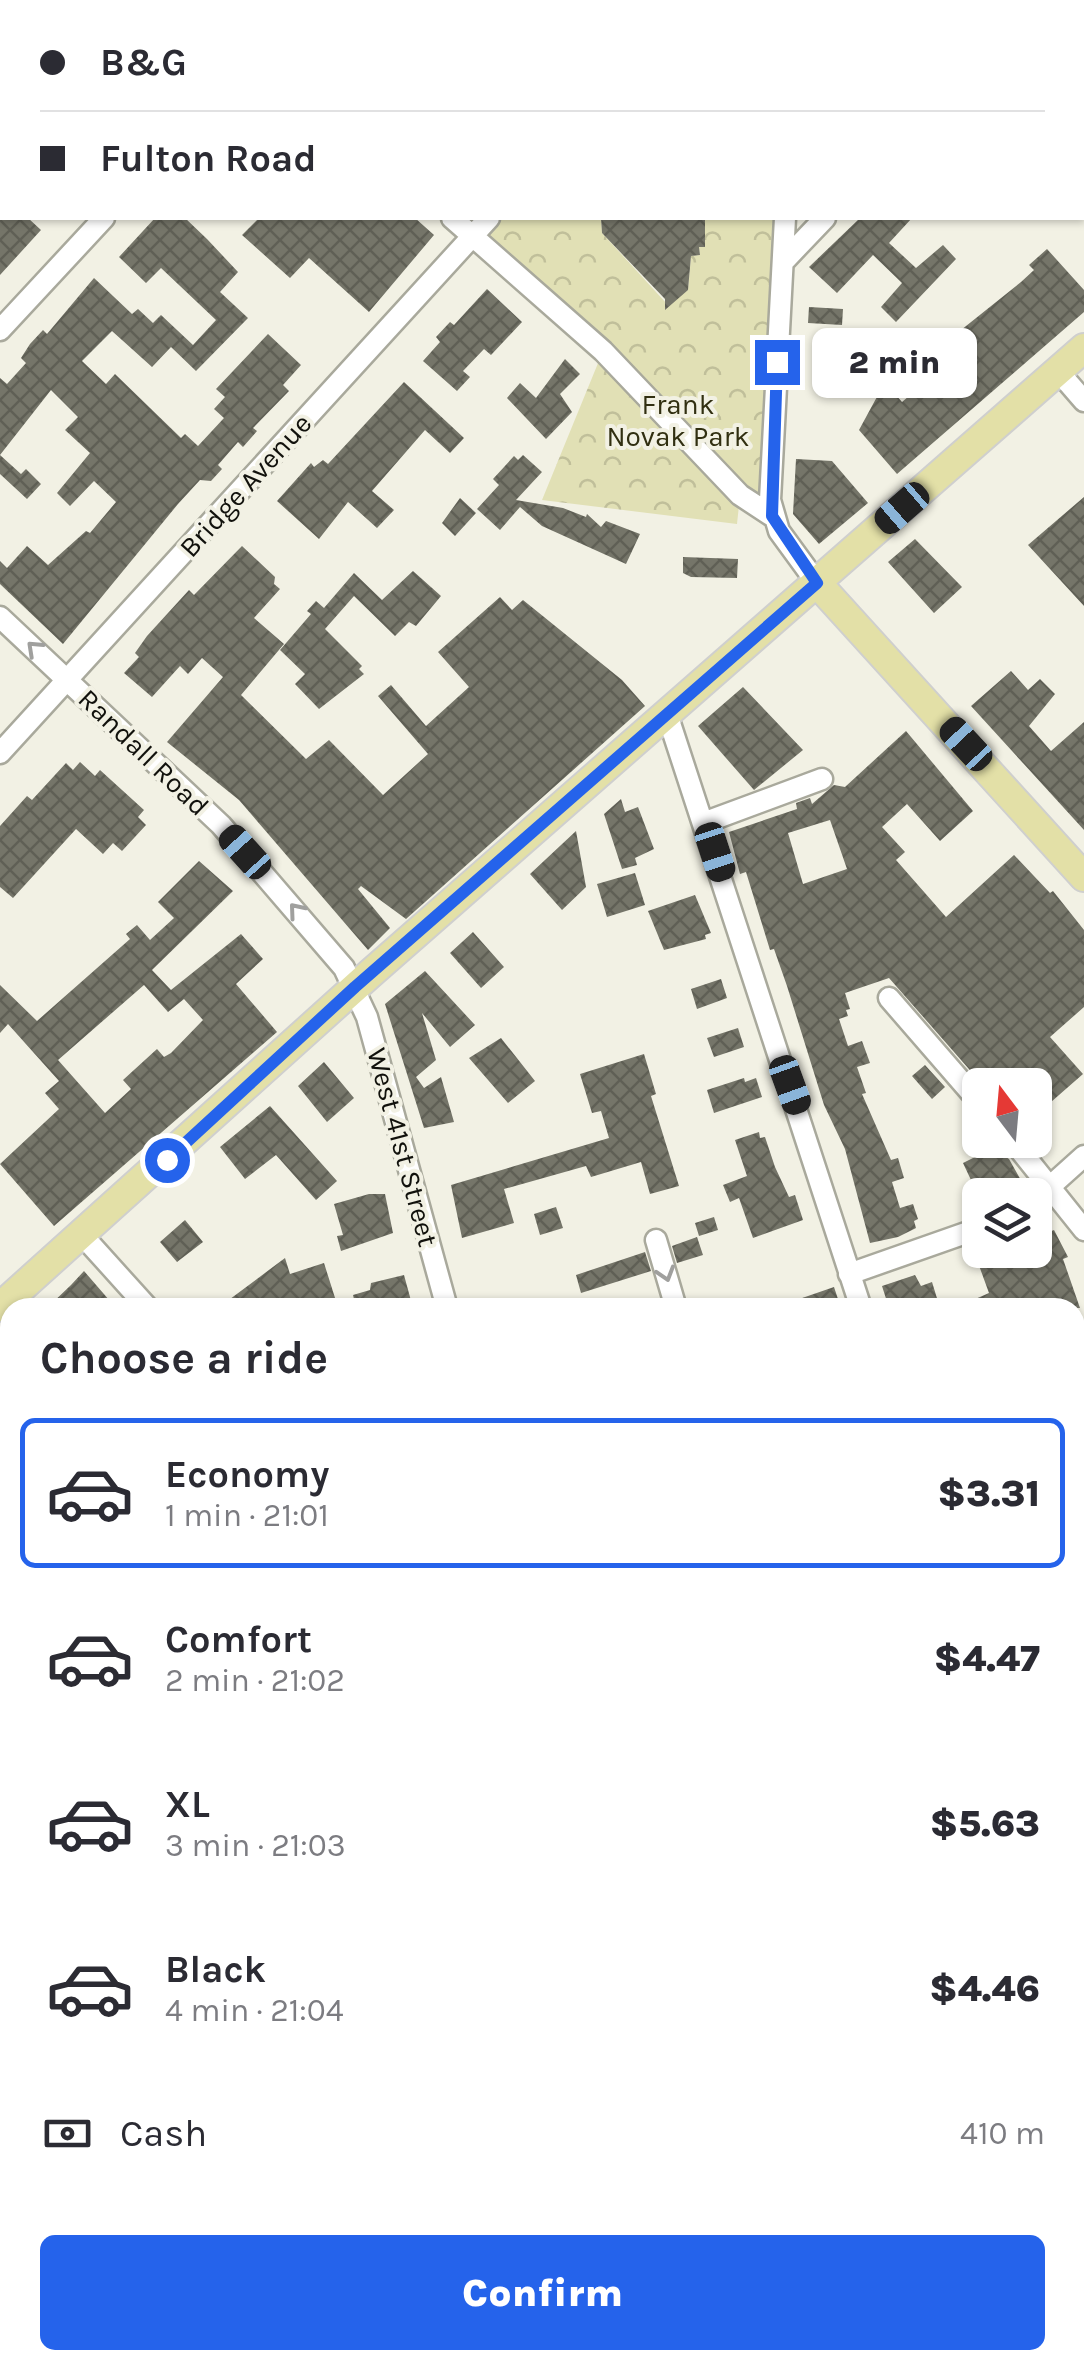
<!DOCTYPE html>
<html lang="en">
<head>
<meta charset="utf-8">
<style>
	body { margin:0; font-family:Karla,sans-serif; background:#f2f2f3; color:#2b2b33; height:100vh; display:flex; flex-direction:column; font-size:38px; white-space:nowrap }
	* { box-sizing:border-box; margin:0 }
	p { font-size:32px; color:#7c7c81 }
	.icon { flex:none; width:55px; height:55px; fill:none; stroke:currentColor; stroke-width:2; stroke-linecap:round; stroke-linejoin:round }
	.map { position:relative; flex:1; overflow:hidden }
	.sheet { position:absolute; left:0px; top:1298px; width:1085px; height:1072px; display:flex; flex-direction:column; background:#fff; border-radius:30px 30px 0 0; box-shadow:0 2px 8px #0004 }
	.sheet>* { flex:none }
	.top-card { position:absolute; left:0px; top:0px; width:1085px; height:220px; box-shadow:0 2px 8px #0004; display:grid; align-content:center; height:220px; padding:0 40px; background:#fff }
	.needle { width:65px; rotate:344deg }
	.fabs { position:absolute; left:962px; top:1068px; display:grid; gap:20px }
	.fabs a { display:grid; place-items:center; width:90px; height:90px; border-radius:15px; background:#fff; box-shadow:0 2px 8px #0004; font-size:50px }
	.end { position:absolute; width:45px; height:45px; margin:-22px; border:12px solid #2563eb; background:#fff; box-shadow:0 0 0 5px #fff }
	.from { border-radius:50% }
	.bubble { position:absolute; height:70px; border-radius:15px; background:#fff; box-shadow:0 2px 8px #0004; font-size:32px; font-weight:800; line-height:70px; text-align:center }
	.car { position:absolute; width:30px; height:60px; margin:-30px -15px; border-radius:12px; box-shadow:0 0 8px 2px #0007; background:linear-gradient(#222 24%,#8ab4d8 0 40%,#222 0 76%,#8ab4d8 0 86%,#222 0) }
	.top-card b { display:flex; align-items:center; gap:35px; height:95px; font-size:38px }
	.top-card b+b { border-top:2px solid #e1e1e2 }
	.top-card i { width:25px; height:25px; background:#2b2b33 }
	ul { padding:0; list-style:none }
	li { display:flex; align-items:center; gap:30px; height:150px; margin:0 20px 15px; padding:0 20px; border:5px solid transparent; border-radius:15px }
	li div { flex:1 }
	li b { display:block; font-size:38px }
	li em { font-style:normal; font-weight:800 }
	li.on { border-color:#2563eb }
	li>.icon { width:90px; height:90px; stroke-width:1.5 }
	h2 { padding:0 40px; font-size:45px; line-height:120px }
	.pay { display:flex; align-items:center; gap:25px; height:110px; padding:0 40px; font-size:38px }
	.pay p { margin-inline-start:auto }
	.cta { display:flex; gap:20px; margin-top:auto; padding:20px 40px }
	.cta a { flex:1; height:115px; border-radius:15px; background:#2563eb; color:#fff; font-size:40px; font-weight:800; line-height:115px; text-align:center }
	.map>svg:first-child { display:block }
	.forest { fill:url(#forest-firs) }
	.park { fill:url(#park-crowns) }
	.building { fill:url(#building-cross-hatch); fill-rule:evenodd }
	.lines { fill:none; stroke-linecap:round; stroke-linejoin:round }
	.minor-casing { stroke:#a9a99c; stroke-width:25 }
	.major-casing { stroke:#cfcfce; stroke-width:32 }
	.minor { stroke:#fff; stroke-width:20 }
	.major { stroke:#e3e0a7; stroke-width:28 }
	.rail { stroke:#585851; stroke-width:5; stroke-dasharray:15 8; stroke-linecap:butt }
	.oneway { stroke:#a0a09e }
	.route { stroke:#2563eb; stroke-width:12 }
	.labels { text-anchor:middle; stroke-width:8; stroke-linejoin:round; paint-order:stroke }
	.park-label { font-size:28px; fill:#312f11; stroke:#f2f1e4 }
	.street-label { font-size:28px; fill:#11110c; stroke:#f2f1e4 }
</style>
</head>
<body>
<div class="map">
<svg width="1084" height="2368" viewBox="0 0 1084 2368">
	<defs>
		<pattern id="forest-firs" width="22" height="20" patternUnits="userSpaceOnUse" patternTransform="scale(2.5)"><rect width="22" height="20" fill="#e1e0b5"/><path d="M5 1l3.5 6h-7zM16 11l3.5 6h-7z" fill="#c0bf9a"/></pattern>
		<pattern id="park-crowns" width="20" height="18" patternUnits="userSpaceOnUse" patternTransform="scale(2.5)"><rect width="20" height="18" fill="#e1e0b5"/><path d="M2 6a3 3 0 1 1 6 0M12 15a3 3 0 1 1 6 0" fill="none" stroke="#c0bf9a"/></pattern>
		<pattern id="building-cross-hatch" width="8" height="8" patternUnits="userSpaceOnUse" patternTransform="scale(2.5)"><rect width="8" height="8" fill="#757569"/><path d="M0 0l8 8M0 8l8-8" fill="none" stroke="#5f5f55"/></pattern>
	</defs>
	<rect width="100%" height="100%" fill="#f2f1e4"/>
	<path class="forest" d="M1084 2135V2209L1075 2212V2137Z
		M1084 2246V2361L1075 2326V2249Z
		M36 2360H507L476 2368H39Z"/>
	<path class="park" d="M489 218H601L602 233 667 304 688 290 691 256 700 255 699 247 705 246V218H785L770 500 740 496 737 524 542 500 603 351 472 236Z
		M700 2360H741L743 2368H672Z
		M785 2360H851L839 2368H787Z"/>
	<path class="building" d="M0 218H28L41 230 0 275Z
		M155 218H185L207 239 238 272 220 292 248 318 196 371 171 347 152 367 112 331 82 361 106 384 115 374 181 438 185 434 198 446 224 418 214 409 225 397 216 389 268 334 301 365 283 385 289 391 253 428 257 431 243 447 238 442 218 465 222 469 211 481 200 480 178 504 63 644 0 584V561L7 568 27 546 48 565 86 531 90 533 116 502 94 481 70 506 57 493 90 453 65 430 78 417 51 390 0 455 21 474 26 469 41 484 27 499 0 474V378L7 384 26 363 21 358 30 344 43 330 47 334 94 278 132 314 138 309 153 323 161 315 193 345 216 320 161 268 146 283 119 257Z
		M259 218H415L434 235 369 312 309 258 290 278 242 235Z
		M601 218H705V247H699L700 255 691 256 688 290 665 310V299L602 233Z
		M860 218H912L889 243 916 268 943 245 956 259 896 322 881 307 902 283 873 255 837 293 809 267Z
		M1047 249 1084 290V312L897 474 859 430 885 382 902 402 937 372 926 358 1021 282 1034 270 1029 265Z
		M487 289 522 322 491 355 484 349 463 371 470 377 457 391 423 361 440 342 436 337 450 322 454 325Z
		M809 307 843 309 842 325 808 323Z
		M565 359 580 374 560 394 572 412 546 439 507 398 520 383 536 398Z
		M404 382 464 438 450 453 425 430 372 491 394 510 377 528 348 502 319 539 277 501 311 463 314 467 323 460 328 464Z
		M523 455 542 472 516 500 563 508 586 517 587 514 601 527 606 521 640 534 626 564 542 526 520 507 500 530 477 509 499 485 493 479 514 456 518 460Z
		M796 459 832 461 868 503 819 544 793 514Z
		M1084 497V606L1028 545Z
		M460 498 476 513 455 536 442 523Z
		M915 539 962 587 934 613 888 562Z
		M242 546 275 577 274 584 280 589 254 618 284 644 241 695 306 759 329 740 383 795 428 754 378 696 391 685 426 726 469 687 438 652 500 597 512 610 523 600 622 680 645 706 406 919 361 886 358 889 390 928 368 950 239 800 167 742 223 677 202 658 188 674 180 666 152 697 124 673 139 657 135 653 147 636 189 590 194 595Z
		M683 557 738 559 737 578 691 577 683 573Z
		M413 571 441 596 416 626 409 622 395 636 354 596 325 629 362 666 359 669 364 674 319 709 295 684 305 674 280 650 311 614 307 611 316 601 324 608 354 573 382 600Z
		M1011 671 1028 690 1040 679 1055 694 1029 726 1051 751 1084 722V830L971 706Z
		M743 687 803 750 754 790 698 726Z
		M906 731 973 811 940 841 907 804 882 827 905 852 896 860 946 917 1014 855 1050 893 1053 891 1084 930V1007L1050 1037 1083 1074 1035 1116V1085H983L889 978 845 993 850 1009 846 1010 848 1016 839 1019 848 1046 862 1041 870 1063 857 1067 866 1093 862 1094 891 1160 898 1158 904 1178 892 1182 900 1208 913 1204 918 1219 914 1221 916 1228 898 1237 870 1243 845 1149 824 1105 787 986 774 949 770 950 746 872 740 874 729 832 797 809 796 803 810 798 812 804 834 785 845 787ZM830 820 847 869 803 884 788 833Z
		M80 762 95 776 100 770 144 810 138 817 146 825 122 851 113 843 103 854 76 829 13 898 0 887V826L27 796 32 800 66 763 73 770Z
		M621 799 625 812 638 807 654 849 635 858 637 865 622 869 604 814Z
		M576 831 586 887 562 910 530 874Z
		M199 861 233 891 152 970 171 990 241 934 263 959 236 984 277 1032 54 1226 0 1164 59 1109 45 1093 59 1081 8 1024 0 1033V985L37 1021 130 939 126 934 137 925 150 940 174 918 158 902ZM144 985 168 1012 184 999 203 1020 171 1053 164 1057 157 1049 123 1080 131 1089 105 1113 58 1060Z
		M635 873 645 905 607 917 597 884Z
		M695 895 711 933 705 935 706 939 664 950 648 911Z
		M473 932 504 967 481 988 450 953Z
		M425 971 475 1025 450 1047 422 1013 436 1060 416 1077 424 1088 441 1077 454 1122 424 1128 385 1004Z
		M721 979 727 998 697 1009 691 989Z
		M738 1028 744 1047 714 1057 707 1038Z
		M501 1038 535 1081 508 1103 469 1058Z
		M644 1054 656 1094 651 1096 679 1186 650 1194 641 1162 591 1177 586 1166 504 1189 514 1223 462 1238 451 1185 609 1138 601 1111 592 1113 580 1074Z
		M324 1062 354 1098 327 1122 298 1086Z
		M925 1065 945 1087 932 1099 912 1076Z
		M744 1078 745 1082 756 1078 762 1097 714 1113 707 1090Z
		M270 1106 337 1181 316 1200 276 1155 245 1179 220 1147Z
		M759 1132 760 1138 765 1137 775 1167 789 1197 795 1195 803 1220 753 1238 739 1198 730 1202 723 1185 747 1176 735 1140Z
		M993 1148 1009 1159 1022 1182 1004 1195H978L963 1163Z
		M369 1194H385L393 1233 341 1251 337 1236 343 1235 334 1204Z
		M556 1207 563 1228 540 1235 534 1214Z
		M714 1217 718 1230 699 1236 695 1223Z
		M185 1220 203 1242 177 1262 160 1242Z
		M1054 1230 1068 1257 1063 1259 1080 1308H1020L1016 1298 990 1308H955L989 1293 977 1260 1005 1250H1035V1237Z
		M697 1237 703 1255 677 1263 672 1246Z
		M645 1252 651 1271 581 1293 576 1275Z
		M285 1258 290 1274 324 1263 336 1301 314 1308H218Z
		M84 1271 116 1308H47L71 1285Z
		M404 1275 413 1308H356L353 1295 370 1290 371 1283Z
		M915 1275 921 1286 932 1282 940 1308H889L882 1286Z
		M834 1287 841 1308H782V1305Z"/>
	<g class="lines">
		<defs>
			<path id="minor" d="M221 0 223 2
				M984 0 986 2
				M303 2 305 0
				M691 2 693 0
				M792 2V0
				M1025 2 1028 0
				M1082 89 1084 91
				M452 218 603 351 740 495 772 516
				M785 218 770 500 779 531 817 583
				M784 261 825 218
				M0 330 104 218
				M1058 371 1084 401
				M0 617 221 825 344 968 367 1017 447 1308
				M667 714 861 1308
				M0 753 489 218
				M706 822 822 779
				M889 998 980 1103
				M1012 1140 1084 1230
				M1035 1200 1084 1156
				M83 1236 148 1308
				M656 1240 676 1308
				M849 1274 980 1228
				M1075 1634 1084 1631
				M0 1669 10 1660
				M1075 1849 1084 1847
				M0 1873 10 1870
				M0 2194 10 2196
				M0 2235 10 2269
				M1075 2249 1084 2246
				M36 2360 39 2368
				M763 2360 765 2368
				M1009 2360 1011 2368"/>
			<path id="major" d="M817 583 1084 877
				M0 1307 371 973 1084 348"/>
		</defs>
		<use href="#minor" class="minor-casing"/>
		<use href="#major" class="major-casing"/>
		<use href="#minor" class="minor"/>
		<use href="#major" class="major"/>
		<path class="rail" d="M1075 2175 1084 2173
			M1075 2228 1084 2225
			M343 2368 371 2360
			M476 2368 507 2360
			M524 2368 555 2360"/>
	</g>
	<defs><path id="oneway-chevron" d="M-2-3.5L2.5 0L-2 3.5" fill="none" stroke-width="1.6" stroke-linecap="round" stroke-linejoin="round" transform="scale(2.5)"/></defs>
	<g class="oneway">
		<use href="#oneway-chevron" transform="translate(34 648) rotate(-137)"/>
		<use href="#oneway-chevron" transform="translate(296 910) rotate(-130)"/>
		<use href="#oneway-chevron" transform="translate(666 1274) rotate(73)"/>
	</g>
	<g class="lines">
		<path class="route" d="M167 1160 355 987 817 583 772 516 777 362"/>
	</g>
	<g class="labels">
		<g class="park-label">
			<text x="678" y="414">Frank<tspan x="678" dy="32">Novak Park</tspan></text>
		</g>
		<g class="street-label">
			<text transform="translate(245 485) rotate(-48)" y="10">Bridge Avenue</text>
			<text transform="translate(144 752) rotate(44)" y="10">Randall Road</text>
			<text transform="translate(403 1147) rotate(75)" y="10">West 41st Street</text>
		</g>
	</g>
</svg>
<div class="fabs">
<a><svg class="needle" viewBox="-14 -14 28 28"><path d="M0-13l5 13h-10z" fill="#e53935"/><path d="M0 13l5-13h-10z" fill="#7c7c81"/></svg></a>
<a><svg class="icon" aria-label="layers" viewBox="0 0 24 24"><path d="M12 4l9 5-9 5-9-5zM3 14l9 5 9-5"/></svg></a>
</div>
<i class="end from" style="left:167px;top:1160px"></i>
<i class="end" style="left:777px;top:362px"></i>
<div class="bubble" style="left:812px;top:328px;width:165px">2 min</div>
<i class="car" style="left:902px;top:508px;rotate:229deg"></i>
<i class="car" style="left:966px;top:744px;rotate:317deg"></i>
<i class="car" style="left:245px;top:852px;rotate:318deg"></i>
<i class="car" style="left:715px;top:852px;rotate:162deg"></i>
<i class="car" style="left:790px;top:1085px;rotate:160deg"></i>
<div class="top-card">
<b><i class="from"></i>B&amp;G</b>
<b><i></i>Fulton Road</b>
</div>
<section class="sheet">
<h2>Choose a ride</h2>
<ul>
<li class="on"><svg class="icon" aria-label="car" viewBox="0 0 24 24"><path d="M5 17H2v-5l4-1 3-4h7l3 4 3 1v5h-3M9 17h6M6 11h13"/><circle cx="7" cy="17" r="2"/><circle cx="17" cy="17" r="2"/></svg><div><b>Economy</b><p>1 min · 21:01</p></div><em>$3.31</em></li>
<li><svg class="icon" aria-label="car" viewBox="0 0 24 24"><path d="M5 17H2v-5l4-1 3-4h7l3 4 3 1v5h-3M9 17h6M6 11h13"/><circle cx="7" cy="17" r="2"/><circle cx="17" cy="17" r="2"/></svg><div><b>Comfort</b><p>2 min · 21:02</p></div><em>$4.47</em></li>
<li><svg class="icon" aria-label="car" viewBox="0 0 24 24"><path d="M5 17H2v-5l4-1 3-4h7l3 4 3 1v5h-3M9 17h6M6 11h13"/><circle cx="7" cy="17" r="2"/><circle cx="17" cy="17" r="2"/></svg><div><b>XL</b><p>3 min · 21:03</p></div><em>$5.63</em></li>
<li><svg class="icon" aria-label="car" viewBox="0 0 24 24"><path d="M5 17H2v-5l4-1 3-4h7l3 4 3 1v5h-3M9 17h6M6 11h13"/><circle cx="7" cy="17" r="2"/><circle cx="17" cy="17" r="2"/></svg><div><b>Black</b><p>4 min · 21:04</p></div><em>$4.46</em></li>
</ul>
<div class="pay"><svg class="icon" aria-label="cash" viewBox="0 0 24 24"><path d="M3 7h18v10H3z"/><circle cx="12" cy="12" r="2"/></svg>Cash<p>410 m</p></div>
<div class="cta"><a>Confirm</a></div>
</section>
</div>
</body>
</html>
